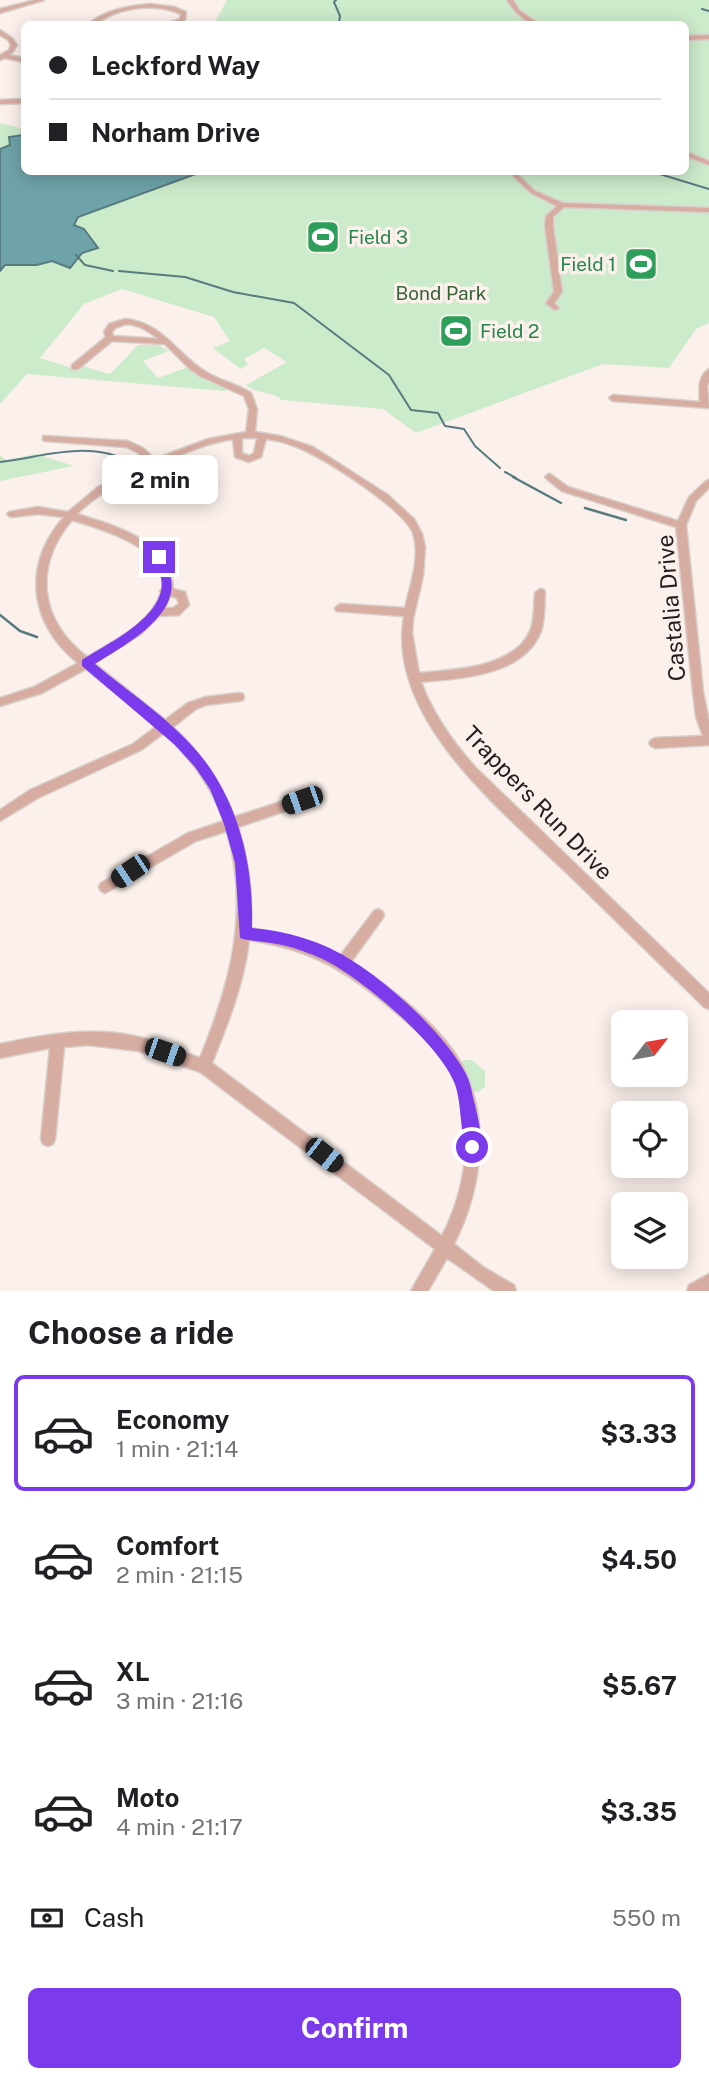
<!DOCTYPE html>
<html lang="en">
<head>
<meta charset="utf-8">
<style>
	body { margin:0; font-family:"Public Sans",sans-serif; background:#f2f2f2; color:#202124; height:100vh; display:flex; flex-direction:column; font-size:26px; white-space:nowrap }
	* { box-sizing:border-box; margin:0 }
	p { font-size:23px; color:#757577 }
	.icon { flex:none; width:38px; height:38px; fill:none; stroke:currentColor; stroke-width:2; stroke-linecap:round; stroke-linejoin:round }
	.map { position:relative; height:1291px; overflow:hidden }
	.side { display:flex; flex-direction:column; background:#fff; flex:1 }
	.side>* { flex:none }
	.guide { position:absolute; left:21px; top:21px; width:668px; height:154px; border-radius:10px; box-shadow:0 4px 18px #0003; display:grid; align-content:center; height:154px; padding:0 28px; background:#fff }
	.needle { width:46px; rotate:59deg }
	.tools { position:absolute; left:611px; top:1010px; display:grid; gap:14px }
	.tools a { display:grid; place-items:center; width:77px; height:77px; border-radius:10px; background:#fff; box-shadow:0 4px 18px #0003; font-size:35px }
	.end { position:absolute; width:32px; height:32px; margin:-16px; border:9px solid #7c3aed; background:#fff; box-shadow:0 0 0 4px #fff }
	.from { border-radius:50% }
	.bubble { position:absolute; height:49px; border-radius:10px; background:#fff; box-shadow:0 4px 18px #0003; font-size:23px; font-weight:700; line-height:49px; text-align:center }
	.car { position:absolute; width:21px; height:42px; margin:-21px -10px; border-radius:9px; box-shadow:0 0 5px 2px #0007; background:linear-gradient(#222 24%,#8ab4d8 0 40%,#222 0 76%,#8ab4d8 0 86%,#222 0) }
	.guide b { display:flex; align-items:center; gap:24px; height:66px; font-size:26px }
	.guide b+b { border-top:2px solid #e0e0e0 }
	.guide i { width:18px; height:18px; background:#202124 }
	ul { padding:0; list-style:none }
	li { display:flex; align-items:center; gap:21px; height:116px; margin:0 14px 10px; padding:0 14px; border:4px solid transparent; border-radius:10px }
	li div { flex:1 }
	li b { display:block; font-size:26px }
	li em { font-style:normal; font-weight:700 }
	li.on { border-color:#7c3aed }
	li>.icon { width:63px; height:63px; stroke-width:1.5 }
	h2 { padding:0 28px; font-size:32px; line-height:84px }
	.pay { display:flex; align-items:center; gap:18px; height:77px; padding:0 28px; font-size:26px }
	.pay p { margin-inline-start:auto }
	.button { display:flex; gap:14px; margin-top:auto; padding:14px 28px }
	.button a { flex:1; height:80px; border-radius:10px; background:#7c3aed; color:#fff; font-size:28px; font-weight:700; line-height:80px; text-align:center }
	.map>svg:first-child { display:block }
	.green { fill:#ccebcb }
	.water { fill:#6fa3aa; stroke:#587b7f; stroke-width:2 }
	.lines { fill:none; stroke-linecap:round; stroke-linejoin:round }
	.stream-far1 { stroke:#587b7f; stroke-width:2 }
	.stream { stroke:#587b7f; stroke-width:2.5 }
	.minor-casing { stroke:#d8ceca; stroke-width:3 }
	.minor { fill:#d7aca1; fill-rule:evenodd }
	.route { fill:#7c3aed }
	.labels { text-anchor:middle; stroke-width:7; stroke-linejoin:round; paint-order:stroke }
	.far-leisure-label { font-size:19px; fill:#27864d; stroke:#fbf0eb; text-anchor:start }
	.far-park-label { font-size:19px; fill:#366336; stroke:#fbf0eb }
	.street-label { font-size:23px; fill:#221e1c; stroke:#fbf0eb }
</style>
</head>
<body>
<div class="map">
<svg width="709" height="1291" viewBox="0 0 709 1291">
	<rect width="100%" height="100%" fill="#fbf0eb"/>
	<path class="green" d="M227 0H709V323L696 329 669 368 603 364 416 433 383 409 282 400C270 390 262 397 246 385L287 362 264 348 244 359 248 364 241 369 213 348 230 341 214 317 122 289 84 304 40 358 78 370 82 366 110 374 138 345H158L169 351 143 361 158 378 188 367 205 380 231 389 224 391 27 374 0 404V123L24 129V172H686V24H214Z
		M36 454 74 466 0 481V455L6 460Z
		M464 1060H472L485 1071V1087L478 1092 472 1091 460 1064Z"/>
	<path class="water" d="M24 135V172H201L78 217 74 225 84 229 98 248 82 253 70 268 52 261 37 265H5L0 271V149L10 145 9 137Z"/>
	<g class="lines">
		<path class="stream-far1" d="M702 9 709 11
			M334 24 339 22 340 16 334 2 336 0
			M653 172 709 189
			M76 255 85 265 113 271
			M119 271 185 277 233 292 294 303 389 375 411 410 438 413 445 426 464 429 475 446 500 468
			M0 462C43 457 91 439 131 463
			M505 472 516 478"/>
		<path class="stream" d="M513 477 561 503
			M585 508 626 520
			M0 615 20 631 37 637"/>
		<defs>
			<path id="minor" d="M35 0H44L0 13V9Z
				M507 0H513L519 10 539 24C525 24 514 11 507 0Z
				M150 4 174 7 186 12 185 20 174 24H168V23L180 19 181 14C160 5 135 6 114 14 105 17 97 25 88 24 106 10 127 6 150 4Z
				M0 30 12 38 17 45 13 52 9 55 24 58V62L5 58 0 60V55L9 50 11 45 8 40 0 35Z
				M709 35V39L686 40V36Z
				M24 99V103L0 104V100Z
				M686 152 709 161V165L686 156Z
				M509 172H515L535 191 563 203 709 208V212L564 207 553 217V226L562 292 554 303 559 308 555 310 546 303 554 292 545 226 546 216 557 206 531 193Z
				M125 319C164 323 176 354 206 372 220 381 237 384 251 393L257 409 255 432 280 436 313 447 388 495 414 519 422 534 425 547 423 576 413 619 412 633 419 673C453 670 514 668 530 631 535 619 534 605 535 593L540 589 544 590 545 593C544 606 545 619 541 631 524 676 461 678 421 682 433 714 452 741 475 767L709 993V1009L704 1007C659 963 615 920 570 876 504 812 386 720 404 616L336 611 335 608 340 604 405 608C410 585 421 557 413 533 404 509 323 457 297 447 287 443 277 440 266 439L261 457 249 462 235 457 233 439C207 443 184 453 161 464 130 478 101 490 77 514 115 526 172 541 173 589L185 592 189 605 179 615 159 616 141 634 94 663 165 720 188 703 206 697 239 693 243 694 244 697 243 700 239 701 206 705 196 709 173 727C201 753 221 781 234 817L302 795 306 796 308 800 306 804 238 827C248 859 253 894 250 928 282 933 311 941 340 956L374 911 378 909 382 911 384 915 382 919 351 962C389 986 439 1024 461 1063 491 1121 482 1188 454 1244L483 1267 514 1285 516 1291H494L447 1258 428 1291H411L435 1249 200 1072 139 1051 88 1045 64 1047 55 1139 53 1144 48 1146 43 1144 41 1139 50 1048 0 1058V1044C46 1034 93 1026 139 1037 160 1042 180 1051 200 1058 231 982 250 912 227 831L196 841 109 891 105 893 101 891 99 887 101 883 188 833 224 821C211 785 191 759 164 733L141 750 38 798 0 821V810L30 790 133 744 157 726 86 669 42 693 0 706V698L34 687 78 663C29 623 22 565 64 517L38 514 12 517 9 516 7 514 9 512 38 507 68 512 98 487 148 462 137 452 126 447 46 441 43 440V436L128 441 143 448 155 459 208 439 246 432 249 409 244 396 200 376 190 369 165 344 112 341 78 369H72V365L106 337 104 332 109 324ZM126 324C140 325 148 331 159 339L113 336 112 332 115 328ZM242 438H257L254 453 249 456 242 453ZM72 520C100 529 149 542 161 572 163 577 163 582 163 588L160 591 161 593C149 626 114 641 87 657 39 620 33 566 72 520ZM170 596 177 598 179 604 173 608H165ZM249 940C307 949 341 967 387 1005 407 1022 429 1039 444 1061 478 1112 469 1184 442 1236L212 1063C228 1023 244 983 249 940Z
				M709 369V382L707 386 709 408 613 401 609 398 613 395 700 402C699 390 698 376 709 369Z
				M550 474 568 487 678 521 689 497 706 481 709 480V488L696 501 686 525 703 692 709 721V745L655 748 651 746 649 743 651 740 655 738 703 736 696 717 693 692 676 527 562 491 547 479 545 477 547 475Z
				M709 1274V1291H687L689 1285Z"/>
		</defs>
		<use href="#minor" class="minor-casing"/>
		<use href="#minor" class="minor"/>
	</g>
	<path class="route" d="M159 553C165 557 166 564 169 572 185 614 123 646 95 664 131 694 175 722 204 760 240 807 254 869 252 928 277 930 302 936 325 946 372 966 442 1029 466 1074 471 1083 472 1095 475 1105 478 1119 484 1138 478 1152L472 1155 467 1152C460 1135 462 1105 455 1084 440 1044 357 973 318 957 306 952 291 946 277 944 265 941 252 942 240 938L235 863 224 824 210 789 195 767 175 745 82 666V660C107 644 169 615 161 578 159 571 156 564 153 557Z"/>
	<defs>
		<symbol id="stadium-square" viewBox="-11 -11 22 22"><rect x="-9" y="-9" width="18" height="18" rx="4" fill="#2e9e5b" stroke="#fbf0eb"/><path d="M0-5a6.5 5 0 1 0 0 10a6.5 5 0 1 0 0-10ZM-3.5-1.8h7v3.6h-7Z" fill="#fff"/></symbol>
	</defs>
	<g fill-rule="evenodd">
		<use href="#stadium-square" x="304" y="218" width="38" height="38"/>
		<use href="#stadium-square" x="622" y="245" width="38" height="38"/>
		<use href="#stadium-square" x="437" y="312" width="38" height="38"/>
	</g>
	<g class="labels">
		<g class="far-leisure-label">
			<text x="348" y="244">Field 3</text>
			<text x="616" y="271" text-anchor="end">Field 1</text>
			<text x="480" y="338">Field 2</text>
		</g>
		<g class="far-park-label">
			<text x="441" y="300">Bond Park</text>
		</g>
		<g class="street-label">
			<text transform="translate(671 608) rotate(-95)" y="8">Castalia Drive</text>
			<text transform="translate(538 803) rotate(46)" y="8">Trappers Run Drive</text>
		</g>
	</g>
</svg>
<div class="tools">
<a><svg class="needle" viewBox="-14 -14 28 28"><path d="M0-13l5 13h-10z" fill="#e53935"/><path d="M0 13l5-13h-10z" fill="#757577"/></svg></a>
<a><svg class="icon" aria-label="locate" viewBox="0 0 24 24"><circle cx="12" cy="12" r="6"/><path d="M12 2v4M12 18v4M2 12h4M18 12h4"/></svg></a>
<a><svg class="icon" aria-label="layers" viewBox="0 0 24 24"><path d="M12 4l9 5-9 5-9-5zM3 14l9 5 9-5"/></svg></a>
</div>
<i class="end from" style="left:472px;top:1147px"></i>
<i class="end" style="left:159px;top:557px"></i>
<div class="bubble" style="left:102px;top:455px;width:116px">2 min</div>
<i class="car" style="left:302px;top:800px;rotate:251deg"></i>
<i class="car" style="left:130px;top:871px;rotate:236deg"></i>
<i class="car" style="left:165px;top:1052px;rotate:109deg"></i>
<i class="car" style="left:324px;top:1155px;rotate:128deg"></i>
<div class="guide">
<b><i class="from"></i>Leckford Way</b>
<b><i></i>Norham Drive</b>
</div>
</div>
<section class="side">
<h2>Choose a ride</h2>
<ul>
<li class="on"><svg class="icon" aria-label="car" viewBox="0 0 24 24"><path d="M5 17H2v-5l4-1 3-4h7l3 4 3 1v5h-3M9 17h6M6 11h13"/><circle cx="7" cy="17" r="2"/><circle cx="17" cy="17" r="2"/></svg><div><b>Economy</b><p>1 min · 21:14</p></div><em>$3.33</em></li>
<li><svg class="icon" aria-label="car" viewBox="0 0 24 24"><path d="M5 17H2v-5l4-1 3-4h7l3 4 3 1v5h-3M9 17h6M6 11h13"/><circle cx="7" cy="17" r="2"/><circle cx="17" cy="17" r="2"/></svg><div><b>Comfort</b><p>2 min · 21:15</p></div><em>$4.50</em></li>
<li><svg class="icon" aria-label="car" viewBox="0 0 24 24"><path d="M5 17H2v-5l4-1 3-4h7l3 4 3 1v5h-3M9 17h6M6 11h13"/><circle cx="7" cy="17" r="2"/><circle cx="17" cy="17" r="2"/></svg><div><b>XL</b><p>3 min · 21:16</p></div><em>$5.67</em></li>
<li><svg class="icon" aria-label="car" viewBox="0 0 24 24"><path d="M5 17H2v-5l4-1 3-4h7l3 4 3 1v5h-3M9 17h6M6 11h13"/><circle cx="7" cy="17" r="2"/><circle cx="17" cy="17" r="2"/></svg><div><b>Moto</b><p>4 min · 21:17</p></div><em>$3.35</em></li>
</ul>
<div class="pay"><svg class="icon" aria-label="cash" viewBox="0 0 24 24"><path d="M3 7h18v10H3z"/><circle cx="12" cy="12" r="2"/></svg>Cash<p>550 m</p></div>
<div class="button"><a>Confirm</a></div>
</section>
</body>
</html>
